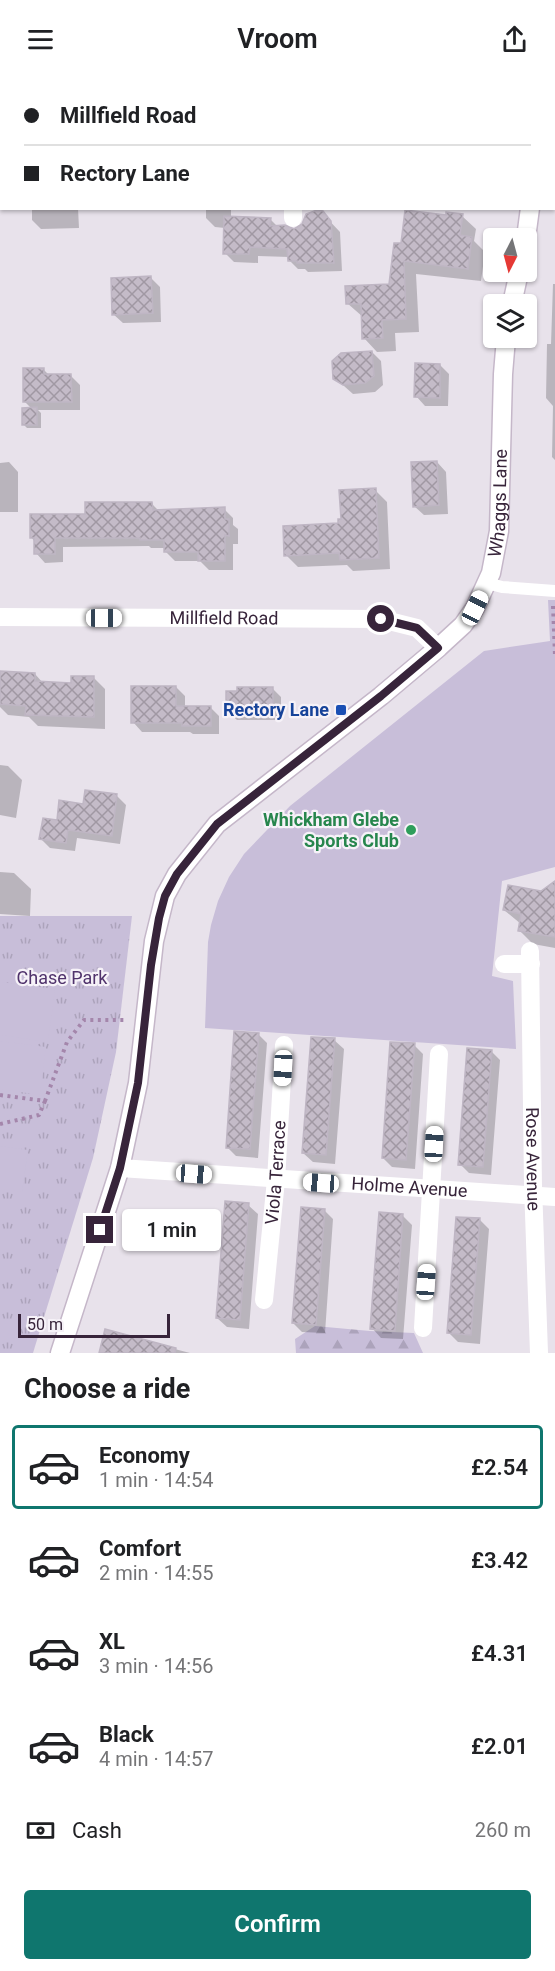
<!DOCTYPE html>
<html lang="en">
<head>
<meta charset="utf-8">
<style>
	body { margin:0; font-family:Roboto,sans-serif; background:#f2f2f2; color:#202124; height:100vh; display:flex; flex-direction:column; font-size:22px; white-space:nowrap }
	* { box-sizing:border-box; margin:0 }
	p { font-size:20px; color:#757577 }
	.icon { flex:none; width:33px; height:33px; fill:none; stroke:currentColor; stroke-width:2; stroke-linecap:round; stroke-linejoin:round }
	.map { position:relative; height:1275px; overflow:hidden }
	.details { display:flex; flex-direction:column; background:#fff; flex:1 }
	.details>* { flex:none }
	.top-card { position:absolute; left:0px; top:0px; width:555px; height:132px; box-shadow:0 2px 4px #0004; display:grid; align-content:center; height:132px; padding:0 24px; background:#fff }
	.needle { width:39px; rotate:186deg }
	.buttons { position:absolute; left:483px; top:150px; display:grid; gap:12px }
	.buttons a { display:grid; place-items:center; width:54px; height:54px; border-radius:6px; background:#fff; box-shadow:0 2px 4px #0004; font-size:30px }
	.scale { position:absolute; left:18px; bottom:15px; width:152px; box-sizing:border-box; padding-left:6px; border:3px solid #37243a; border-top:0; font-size:16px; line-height:21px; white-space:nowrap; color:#37243a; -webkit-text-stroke:4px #f6f2f8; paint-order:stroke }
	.end { position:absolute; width:27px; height:27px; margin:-14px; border:8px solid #37243a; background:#fff; box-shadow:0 0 0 3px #fff }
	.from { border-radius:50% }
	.bubble { position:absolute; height:42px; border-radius:6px; background:#fff; box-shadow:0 2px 4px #0004; font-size:20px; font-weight:600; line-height:42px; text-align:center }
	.car { position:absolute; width:18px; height:36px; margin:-18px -9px; border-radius:8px; box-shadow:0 0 4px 2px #0007; background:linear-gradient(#fff 24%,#345 0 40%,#fff 0 76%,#345 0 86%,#fff 0) }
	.top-card b { display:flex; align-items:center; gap:21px; height:57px; font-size:22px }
	.top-card b+b { border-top:2px solid #e0e0e0 }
	.top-card i { width:15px; height:15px; background:#202124 }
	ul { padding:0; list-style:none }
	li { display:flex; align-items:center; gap:18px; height:84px; margin:0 12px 9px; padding:0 12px; border:3px solid transparent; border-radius:6px }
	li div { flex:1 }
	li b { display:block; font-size:22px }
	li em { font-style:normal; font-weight:600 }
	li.on { border-color:#0f766e }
	li>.icon { width:54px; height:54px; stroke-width:1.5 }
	h2 { padding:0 24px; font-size:27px; line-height:72px }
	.pay { display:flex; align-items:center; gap:15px; height:66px; padding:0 24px; font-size:22px }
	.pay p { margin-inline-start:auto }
	.action { display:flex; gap:12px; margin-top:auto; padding:12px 24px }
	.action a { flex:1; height:69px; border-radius:6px; background:#0f766e; color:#fff; font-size:24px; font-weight:600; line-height:69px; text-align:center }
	header { display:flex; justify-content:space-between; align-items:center; height:78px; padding:0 24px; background:#fff; font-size:27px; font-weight:600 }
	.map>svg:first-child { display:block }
	.forest { fill:url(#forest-firs) }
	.park { fill:url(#park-tufts) }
	.pitch { fill:#c8bed9 }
	.shadow { fill:#0003 }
	.building { fill:url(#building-cross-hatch); stroke:#bfb6c4; stroke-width:1.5 }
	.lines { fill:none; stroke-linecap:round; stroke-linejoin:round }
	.secondary-casing { stroke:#c5b7c9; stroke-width:21 }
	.path { stroke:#a486ab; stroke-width:4; stroke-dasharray:3 4.5; stroke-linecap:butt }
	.lane { stroke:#fff; stroke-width:12 }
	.street { stroke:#fff; stroke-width:18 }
	.secondary { stroke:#fff; stroke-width:18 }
	.route { stroke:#37243a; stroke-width:8 }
	.transit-dot { fill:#1a4fb4; stroke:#f6f2f8; stroke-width:2 }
	.leisure-dot { fill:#2e9e5b; stroke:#f6f2f8; stroke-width:2 }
	.labels { text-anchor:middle; stroke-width:4.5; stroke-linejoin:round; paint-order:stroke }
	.street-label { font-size:18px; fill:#37243a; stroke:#f6f2f8 }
	.transit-label { font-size:18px; font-weight:bold; fill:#164399; stroke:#f6f2f8; text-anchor:end }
	.leisure-label { font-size:18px; font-weight:bold; fill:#27864d; stroke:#f6f2f8; text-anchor:end }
	.park-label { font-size:18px; fill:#50336c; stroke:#f6f2f8 }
</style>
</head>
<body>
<header><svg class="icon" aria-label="menu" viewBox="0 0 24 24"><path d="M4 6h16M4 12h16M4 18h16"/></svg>Vroom<svg class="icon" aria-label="share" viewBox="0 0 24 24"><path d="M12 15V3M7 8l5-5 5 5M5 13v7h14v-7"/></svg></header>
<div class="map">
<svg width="555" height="1275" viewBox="0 0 555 1275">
	<defs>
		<pattern id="forest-firs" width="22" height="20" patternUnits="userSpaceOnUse" patternTransform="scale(1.5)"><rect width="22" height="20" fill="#c8bed9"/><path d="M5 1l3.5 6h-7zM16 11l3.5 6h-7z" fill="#aca3bb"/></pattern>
		<pattern id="park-tufts" width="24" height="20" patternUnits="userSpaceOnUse" patternTransform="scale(1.5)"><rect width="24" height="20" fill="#c8bed9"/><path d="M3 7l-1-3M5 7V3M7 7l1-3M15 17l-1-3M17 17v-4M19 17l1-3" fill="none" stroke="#aca3bb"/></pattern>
		<pattern id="building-cross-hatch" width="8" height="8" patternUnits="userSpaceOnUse" patternTransform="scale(1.5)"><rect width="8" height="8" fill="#c4bbc8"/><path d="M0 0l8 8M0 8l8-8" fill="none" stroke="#a098a3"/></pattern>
	</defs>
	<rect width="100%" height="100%" fill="#e8e2eb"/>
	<path class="forest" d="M315 1248 370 1253 414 1255 423 1275H296L295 1261Z"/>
	<path class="park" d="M0 838H132L116 974 93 1080 33 1275H0Z"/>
	<path class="pitch" d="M548 522H555V789L502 803 492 898 513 903 516 971 205 950 208 864 211 847 218 823 229 799 244 776 290 728 484 573 550 563Z
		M0 904 55 911 48 964 0 957Z
		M0 963 46 969 40 1017 0 1011Z
		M0 1068 28 1072 22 1114 0 1111Z"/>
	<path class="shadow" d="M59 0H159L160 2H59Z
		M395 0H431V2H395Z
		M546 0H555V36L554 2Z
		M32 130H78L79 150 41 151 32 142Z
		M206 130H231V140L270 141 278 149 294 153 322 135 340 154 342 193 308 194 305 191H298L289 182V179L258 178V185L234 184 225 175V150L215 149 206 140Z
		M462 138 476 151 474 163 485 174 481 203 416 196 419 254 395 255 396 273 377 274 364 260 363 239 347 225 390 208 402 167 447 139Z
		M151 200 160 209 161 244 123 245 113 236Z
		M553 206H555V382L552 379 553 328 546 320 547 266H551Z
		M372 274 381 283 383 307 375 314 353 316 335 300Z
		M440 287 449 296 448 328H425L416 318Z
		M43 291 50 298H71L80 307V332H38L41 335V350H27L23 346 32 331 24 323Z
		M9 384 18 394V434H0V385Z
		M437 384 446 394 448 436 424 437 414 428Z
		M375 412 387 424 390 491 353 493 347 487 298 489 286 477 340 446Z
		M152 426 159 433 224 431 233 440V447L238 451V466H233V492H209L200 483H175L166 474 165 470H151L149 468 63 469V484L45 485 36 475 35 464 31 459 86 437Z
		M0 595 35 596 43 605 72 606 93 599 105 611V651L38 648 29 639 8 637 0 629Z
		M176 609 185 618V629H210L219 638V656H193L190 654H142L133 644Z
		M272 610 281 619V642H237L227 633Z
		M0 687 8 688 22 702 16 740 0 737Z
		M86 713 117 718 126 727 120 766 77 760 75 773 50 770 41 761 58 744 85 727Z
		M0 794 14 795 31 811 30 838 0 836Z
		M555 805V870L533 866 519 852 521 846 504 832 542 815Z
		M258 956 267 965 258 1080 236 1078 227 1069Z
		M334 962 344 971 335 1086 313 1084 303 1075Z
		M414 967 423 976 415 1091 392 1089 383 1080Z
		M491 973 500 982 491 1097 469 1095 460 1086Z
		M248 1127 258 1136 249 1251 227 1249 217 1240Z
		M324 1132 333 1141 325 1255 302 1254 293 1245Z
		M403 1138 412 1147 403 1261 381 1260 372 1250Z
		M480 1142 489 1151 480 1266 458 1264 449 1255Z
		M106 1253 190 1275H100Z"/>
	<path class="building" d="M317 132 323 133 331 143 334 185H297V183H288L287 171 250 169 249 176H223L224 138 271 140 270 148 285 147 294 151 302 146 306 136Z
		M405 132 446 137V134L463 136 460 157 472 159 468 191 404 183 406 241 382 242 383 260 362 261 361 226H346L345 208 389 206 394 165H401Z
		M151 198 153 235 112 237 111 200Z
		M372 273 374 298 365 305 343 307 333 301 332 283 341 275Z
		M415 285 440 286V320L414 319Z
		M23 290H44V296H71L72 324H23Z
		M37 329V347H22V330Z
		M437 383 439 427 413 429 411 384Z
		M376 410 379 480 340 482 339 475 284 478 283 448 338 445V441H341L339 412Z
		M85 424H152L153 432 225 429V441H229V458L225 457V483H198V474H164V462H140V460H55V476H34V460H30V436H85Z
		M0 593 35 595V603L71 605V598H94V639L25 637 26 628 0 626Z
		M131 608H176V628H211V648H182V645H131Z
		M237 609H273V634H226V613H237Z
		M85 712 117 716 112 758 68 752 66 765 39 761 43 740 57 742 59 722 83 726Z
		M555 803V859L518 853 521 836 503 832 508 807 541 813Z
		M234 953 259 955 250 1071 226 1070Z
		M311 959 335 960 326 1077 302 1075Z
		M390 964 415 965 406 1082 382 1080Z
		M467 970 492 972 483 1089 458 1087Z
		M225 1123 249 1125 240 1242 216 1240Z
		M301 1129 325 1131 316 1247 292 1245Z
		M379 1134 403 1136 395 1253 370 1251Z
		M456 1139 480 1140 471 1257 447 1255Z
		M105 1251 176 1270 175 1275H99Z"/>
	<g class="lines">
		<defs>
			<g id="secondary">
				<path d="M511 0 512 2"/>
				<path d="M526 160 530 130"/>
				<path d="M512 226 519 194"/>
				<path id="s5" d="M60 1275 120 1090 138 1005 154 863 165 818 177 796 217 746 381 618 438 570 463 547 475 530 491 495 499 453 503 296 506 260"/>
			</g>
		</defs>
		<use href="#secondary" class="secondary-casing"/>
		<path class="path" d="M553 528 555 577
			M0 1017 45 1023 67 964 84 942H127
			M0 1046 39 1037 45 1023"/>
		<path class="lane" d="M487 505 502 509 555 513"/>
		<g class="street">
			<path d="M293 140V130"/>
			<path id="s1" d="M0 539 381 541 417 550 438 570"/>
			<path id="s2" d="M530 873 533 1108 539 1275"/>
			<path d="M504 886H531"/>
			<path id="s3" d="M120 1090 555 1119"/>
			<path id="s4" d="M264 1222 276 1102 284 967"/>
			<path d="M423 1250 439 976"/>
		</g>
		<use href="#secondary" class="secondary"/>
	</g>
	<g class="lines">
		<path class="route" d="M100 1152 120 1090 138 1005 151 887 159 840 165 818 177 796 217 746 381 618 438 570 417 550 381 541"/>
	</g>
	<rect class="transit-dot" x="335" y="626" width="12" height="12" rx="3"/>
	<circle class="leisure-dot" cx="411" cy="752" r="6"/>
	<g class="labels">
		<g class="street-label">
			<text dy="6" stroke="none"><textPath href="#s5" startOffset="1006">Whaggs Lane</textPath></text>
			<text dy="6" stroke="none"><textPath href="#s1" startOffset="224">Millfield Road</textPath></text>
			<text dy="6" stroke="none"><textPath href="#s2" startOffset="208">Rose Avenue</textPath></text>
			<text dy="6" stroke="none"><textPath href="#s4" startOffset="128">Viola Terrace</textPath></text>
			<text dy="6" stroke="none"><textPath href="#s3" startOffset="290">Holme Avenue</textPath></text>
		</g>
		<g class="transit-label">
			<text x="329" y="638">Rectory Lane</text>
		</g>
		<g class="leisure-label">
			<text x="399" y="748">Whickham Glebe<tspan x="399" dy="21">Sports Club</tspan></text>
		</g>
		<g class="park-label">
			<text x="62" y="906">Chase Park</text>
		</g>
	</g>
</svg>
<div class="buttons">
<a><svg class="needle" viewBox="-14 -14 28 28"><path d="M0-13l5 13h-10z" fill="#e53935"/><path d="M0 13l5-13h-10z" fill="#757577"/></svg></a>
<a><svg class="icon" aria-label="layers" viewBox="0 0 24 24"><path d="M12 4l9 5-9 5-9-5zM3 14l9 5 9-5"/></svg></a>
</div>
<div class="scale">50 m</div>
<i class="end from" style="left:381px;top:541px"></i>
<i class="end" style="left:100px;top:1152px"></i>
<div class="bubble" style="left:122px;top:1131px;width:99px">1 min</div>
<i class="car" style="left:475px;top:530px;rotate:26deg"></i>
<i class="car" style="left:104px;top:540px;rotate:90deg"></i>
<i class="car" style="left:283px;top:990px;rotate:183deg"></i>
<i class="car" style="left:434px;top:1066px;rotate:3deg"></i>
<i class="car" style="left:194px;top:1096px;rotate:94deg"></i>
<i class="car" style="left:321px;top:1105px;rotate:274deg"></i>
<i class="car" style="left:426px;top:1204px;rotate:4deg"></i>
<div class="top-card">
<b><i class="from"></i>Millfield Road</b>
<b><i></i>Rectory Lane</b>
</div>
</div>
<section class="details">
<h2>Choose a ride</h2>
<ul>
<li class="on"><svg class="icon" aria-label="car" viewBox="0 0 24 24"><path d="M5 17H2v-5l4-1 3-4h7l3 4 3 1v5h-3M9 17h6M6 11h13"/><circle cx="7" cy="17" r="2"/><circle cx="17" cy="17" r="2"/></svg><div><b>Economy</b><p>1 min · 14:54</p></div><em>£2.54</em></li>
<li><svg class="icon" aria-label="car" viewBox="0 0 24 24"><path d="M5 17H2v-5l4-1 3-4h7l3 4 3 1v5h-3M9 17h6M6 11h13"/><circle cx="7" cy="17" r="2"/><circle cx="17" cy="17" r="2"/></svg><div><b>Comfort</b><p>2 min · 14:55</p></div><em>£3.42</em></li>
<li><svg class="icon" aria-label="car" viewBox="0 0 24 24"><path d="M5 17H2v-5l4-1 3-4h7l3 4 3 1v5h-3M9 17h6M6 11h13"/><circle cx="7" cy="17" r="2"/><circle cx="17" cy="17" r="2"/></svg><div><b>XL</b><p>3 min · 14:56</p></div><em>£4.31</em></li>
<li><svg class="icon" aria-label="car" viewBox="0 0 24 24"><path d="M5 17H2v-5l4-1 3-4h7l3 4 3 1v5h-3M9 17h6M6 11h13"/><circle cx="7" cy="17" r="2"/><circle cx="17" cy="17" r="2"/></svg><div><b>Black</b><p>4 min · 14:57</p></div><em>£2.01</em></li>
</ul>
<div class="pay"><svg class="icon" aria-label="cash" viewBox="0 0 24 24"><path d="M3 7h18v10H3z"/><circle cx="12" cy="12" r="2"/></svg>Cash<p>260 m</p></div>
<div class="action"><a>Confirm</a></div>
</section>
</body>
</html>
